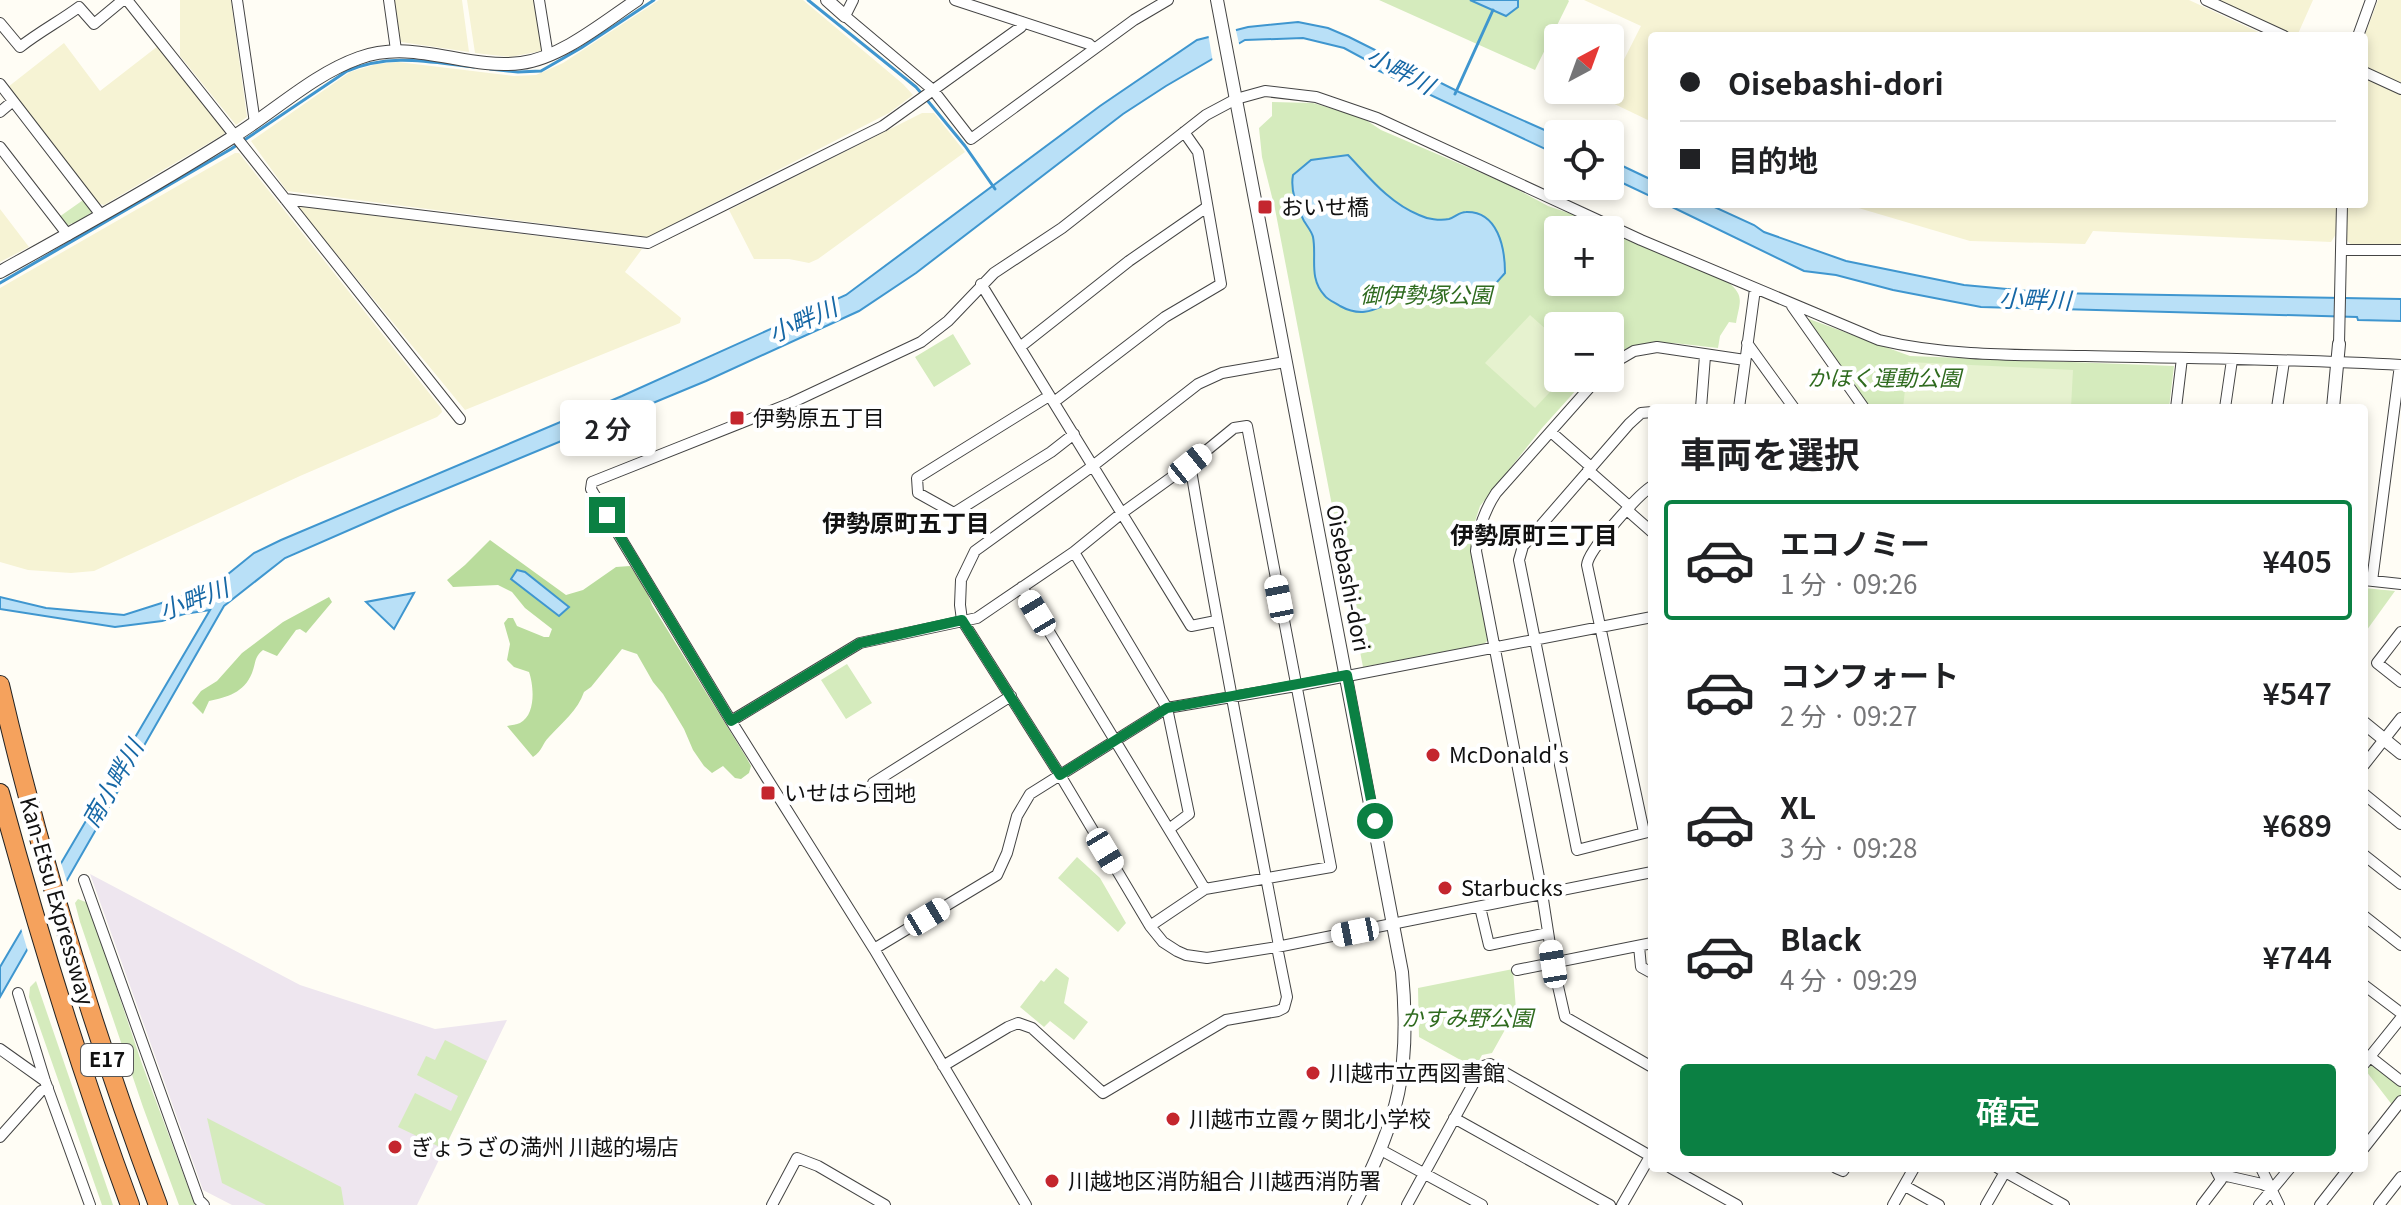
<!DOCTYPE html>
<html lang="ja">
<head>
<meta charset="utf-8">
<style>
	body { margin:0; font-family:Georgia,"Noto Sans JP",serif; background:#f2f2f2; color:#202124; height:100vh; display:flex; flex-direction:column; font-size:30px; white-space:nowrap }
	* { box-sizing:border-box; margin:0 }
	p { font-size:26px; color:#757577 }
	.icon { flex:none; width:44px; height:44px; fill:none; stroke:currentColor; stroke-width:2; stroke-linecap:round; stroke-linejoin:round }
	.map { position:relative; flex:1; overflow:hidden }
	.panel { position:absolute; left:1648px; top:404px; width:720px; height:768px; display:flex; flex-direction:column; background:#fff; border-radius:8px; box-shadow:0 4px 12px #0003 }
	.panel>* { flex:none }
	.hud { position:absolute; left:1648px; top:32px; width:720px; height:176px; border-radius:8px; box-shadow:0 4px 12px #0003; display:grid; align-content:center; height:176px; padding:0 32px; background:#fff }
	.needle { width:52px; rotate:41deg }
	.controls { position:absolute; left:1544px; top:24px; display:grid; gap:16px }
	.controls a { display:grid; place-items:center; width:80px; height:80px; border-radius:8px; background:#fff; box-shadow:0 4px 12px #0003; font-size:40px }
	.end { position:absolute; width:36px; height:36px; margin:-18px; border:10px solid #0b8043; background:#fff; box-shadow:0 0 0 4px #fff }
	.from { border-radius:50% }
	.bubble { position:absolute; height:56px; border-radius:8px; background:#fff; box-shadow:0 4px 12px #0003; font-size:26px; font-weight:600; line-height:56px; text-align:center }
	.car { position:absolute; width:24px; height:48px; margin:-24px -12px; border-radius:10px; box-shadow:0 0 6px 2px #0007; background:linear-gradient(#fff 24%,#345 0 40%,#fff 0 76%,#345 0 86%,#fff 0) }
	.hud b { display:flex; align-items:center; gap:28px; height:76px; font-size:30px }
	.hud b+b { border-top:2px solid #e0e0e0 }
	.hud i { width:20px; height:20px; background:#202124 }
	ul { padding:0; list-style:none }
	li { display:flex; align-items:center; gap:24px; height:120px; margin:0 16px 12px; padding:0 16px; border:4px solid transparent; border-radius:8px }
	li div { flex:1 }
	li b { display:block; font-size:30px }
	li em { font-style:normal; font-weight:600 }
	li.current { border-color:#0b8043 }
	li>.icon { width:72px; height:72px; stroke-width:1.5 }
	h2 { padding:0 32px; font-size:36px; line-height:96px }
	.primary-button { display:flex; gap:16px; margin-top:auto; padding:16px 32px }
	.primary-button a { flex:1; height:92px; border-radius:8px; background:#0b8043; color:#fff; font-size:32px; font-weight:600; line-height:92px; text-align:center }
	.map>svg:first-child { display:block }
	.industrial { fill:#eee6ef }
	.farmland { fill:#f6f3d4 }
	.green { fill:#d5ebbd }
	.forest { fill:#b9dc9c }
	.pitch { fill:#e6f2cf }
	.water { fill:#b9e0f7; stroke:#3f96cf; stroke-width:2 }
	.pier { fill:#fffdf5 }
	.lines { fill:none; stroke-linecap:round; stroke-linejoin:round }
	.stream { stroke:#3f96cf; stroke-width:3 }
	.minor-casing { stroke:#444; stroke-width:12 }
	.tertiary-casing { stroke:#444; stroke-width:14 }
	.motorway-casing { stroke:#222; stroke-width:20 }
	.minor { stroke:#fff; stroke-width:10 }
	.tertiary { stroke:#fff; stroke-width:12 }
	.motorway { stroke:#f5a25d; stroke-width:18 }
	.route { stroke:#0b8043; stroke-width:10 }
	.poi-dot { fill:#c4262e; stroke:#fff; stroke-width:3 }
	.labels { text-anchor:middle; stroke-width:8; stroke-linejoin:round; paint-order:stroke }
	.shield { fill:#fff; stroke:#585858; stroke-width:2 }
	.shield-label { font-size:20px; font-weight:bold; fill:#111 }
	.poi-label { font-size:22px; fill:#111; stroke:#fff; text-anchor:start }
	.park-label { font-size:22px; font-style:italic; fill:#2f6b1f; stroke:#fff }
	.street-label { font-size:22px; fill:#111; stroke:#fff }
	.water-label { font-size:24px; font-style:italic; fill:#1768a6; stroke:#fff }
	.neighbourhood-label { font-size:24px; font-weight:bold; fill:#111; stroke:#fff }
</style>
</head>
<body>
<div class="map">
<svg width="2401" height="1205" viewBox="0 0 2401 1205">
	<rect width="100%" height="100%" fill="#fffdf5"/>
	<path class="industrial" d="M90 874 300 985 435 1029 507 1020 417 1205H232L203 1190Z"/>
	<path class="farmland" d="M180 0H231L247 117 236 125 180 56Z
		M392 0H462L469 52 401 42 398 39Z
		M467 0H536L543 48 542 51 510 57 475 53Z
		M659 0H803L903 84 913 95 889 113 648 237 287 191 251 141 350 72 377 64 398 62 514 76 536 75 563 63Z
		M1584 0H2189L2267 36H1652V122L1604 99 1641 26Z
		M2217 0H2313L2297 36Z
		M2378 0H2401V83L2364 66V37Z
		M64 43 100 91 158 46 225 130 224 134 104 205 98 203 8 87Z
		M2364 76 2401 94V244L2352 245 2346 240 2347 204H2364Z
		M922 113H934L965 152 818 259 809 263 789 259H754L729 210Z
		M235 153H239L441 408 442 412 437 417 300 476 94 571 71 573 28 570 0 562V288Z
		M1845 204H2336V234L2331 242 2093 231 2085 244 1970 241Z
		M297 206 642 249 625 272 681 318 680 323 465 410Z
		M0 209 29 247 0 262Z"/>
	<path class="green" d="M1379 0H1568L1569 1 1535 70Z
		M1272 102 1313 103 1363 118 1381 130 1507 184 1548 206 1586 219 1605 230H1558V282H1610V233L1727 281C1745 296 1740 301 1736 323L1729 322 1720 336 1718 348C1682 345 1642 334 1610 358V326H1558V378H1587L1542 428 1480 506 1471 534 1472 562 1488 640 1484 644 1363 667 1275 209 1262 157 1259 128 1272 116Z
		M86 198 92 208V212L73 225 72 223 66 227 59 217Z
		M1801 316 1910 356 2174 366 2169 408H1868Z
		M953 334 971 364 934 387 915 357Z
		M2364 588 2395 591 2364 634Z
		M847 664 872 703 846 719 821 680Z
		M1077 857 1100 878 1126 923 1118 932 1058 878Z
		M78 899 88 903 142 1064 195 1205H179L143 1107 80 922 75 903Z
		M1056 968 1069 978 1064 1003 1088 1022 1074 1040 1050 1021 1044 1027 1020 1007 1041 980 1044 982Z
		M1513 969 1516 1010 1492 1053 1482 1055 1475 1068 1419 1037 1418 988Z
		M36 981 113 1205H102L29 997 30 987Z
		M445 1040 487 1061 444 1149 398 1127 415 1093 451 1111 458 1096 417 1075 426 1056 435 1060Z
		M2374 1064 2401 1087V1096L2393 1106 2366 1071 2370 1066Z
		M207 1118 341 1187 344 1205H266L222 1183Z"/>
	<path class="forest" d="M490 540 566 595 583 590 616 567 630 566 645 587 652 605 746 757 751 766 749 773 741 779 735 778 723 766 712 773 704 766 693 750 684 729 663 694 653 682 637 654 622 649 591 687 584 692C578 710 562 723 549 737 542 744 543 750 533 757L507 726C511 725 516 725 520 723 536 715 534 686 529 672L514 667 507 660 510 644 504 623 508 618H513L517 626 544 637H549L552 629 525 608 512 592 498 585 453 587 447 580 465 565Z
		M329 597 332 602 306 633 300 629 296 630 277 656 263 650C254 657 256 663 252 673 244 693 227 697 209 701L203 714 192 703 201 691 217 681 242 653 283 622Z"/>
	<path class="pitch" d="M1530 315 1558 340V378H1563L1535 408 1485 363Z
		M1908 362 2073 370 2071 408H1903Z"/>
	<path class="water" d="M1470 0H1518V7L1506 16Z
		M1298 22 1328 28 1349 37 1459 92 1558 136V155L1373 68 1370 62 1344 48 1303 38 1245 40 1166 86 1123 114 916 273 859 311 706 381 395 510 285 558 224 606 0 997V967L210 610 184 614 162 621 115 627 0 609V597L46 608 124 615 212 587 254 553 281 540 622 396 846 295 1100 106 1197 40 1248 27Z
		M1348 155C1369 177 1389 203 1419 215 1427 219 1440 221 1449 219 1456 217 1459 212 1466 212 1498 211 1505 248 1505 273 1497 282 1486 296 1474 302 1454 312 1435 297 1415 297 1384 296 1373 324 1340 306 1336 303 1328 300 1325 296 1308 278 1317 257 1313 237 1312 232 1307 226 1304 221 1297 207 1290 191 1293 175L1311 160Z
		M1610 160 1652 180V197L1610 177Z
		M1666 204H1708L1754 225 1764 232 1846 261 1964 285 2050 293 2401 299V321L2358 320 2357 317 1981 307 1893 290 1836 275 1804 271Z
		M517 570 525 572 569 607 559 616 511 579Z
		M414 593 394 629 366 602Z"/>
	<path class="pier" d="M1235 26 1240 48 1213 63 1208 33Z
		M59 856 68 885 29 955 20 925Z"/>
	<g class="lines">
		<path class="stream" d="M808 0 916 87 922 94
			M490 69 518 72 541 71 581 48 654 0
			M1455 94 1493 10
			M927 100 965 146 995 189
			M0 283 231 149 347 71C391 53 428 62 474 67"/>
		<defs>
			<path id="minor" d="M127 0 460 419
				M237 0 255 123
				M389 0 396 50
				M539 0 548 56
				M853 0 845 16 933 90 971 139 1134 20 1168 0
				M955 0 1089 44 1094 49
				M2206 0 2284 36
				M0 23 20 47C39 32 60 21 79 7L94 24 123 0
				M2358 36 2371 0
				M2364 72 2401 89
				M0 84 101 215
				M0 112 13 101
				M0 147 68 235
				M285 199 648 243 883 126 1021 27 1022 22
				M2341 250H2401
				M981 284 1191 626 1216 621
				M1792 306 1864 408
				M1747 343 1794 408
				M2339 344 2342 204
				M1020 347 1129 261 1207 207
				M1285 362 1222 373 1198 384 1094 465 975 551 961 580 960 605 962 620 1060 775 1150 926 1163 942 1177 951 1186 955 1207 958 1277 947 1652 872
				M1610 365 1634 351 1657 347 1745 360
				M1598 378 1496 493C1484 511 1478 529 1476 551L1542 893 1553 964 1565 1017 1652 1067
				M1049 396 917 478 918 493 954 513 1051 452 1074 434
				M1054 402 1165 317 1221 284 1198 152 1184 132
				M1701 408 1705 356
				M1739 408 1755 289
				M2176 408 2182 358
				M2225 408 2232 360
				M2277 408 2284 361
				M1652 412 1641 413 1629 424 1523 546 1519 560 1577 850 1652 831
				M1551 432 1591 467
				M1190 464C1217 626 1249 786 1279 946
				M1588 470 1630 507
				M1627 510 1652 532
				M1074 552 1167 708 1189 814 1169 829
				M2364 580 2401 584
				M2372 581 2400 365
				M1022 587 1205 889
				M2401 632 2377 663 2401 682
				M731 721 860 643 977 618 1074 552 1122 513 1190 464 1234 428 1247 426 1331 867 1205 889 1150 926
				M2364 765 2401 718
				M873 783 1011 696
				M2364 794 2401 824
				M1644 832 1587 565C1588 550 1638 495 1652 486
				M2364 855 2401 884
				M84 880 199 1200 204 1205
				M1480 907 1489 945 1548 933
				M2364 916 2401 945
				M1639 946 1641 967 1652 973
				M874 949 997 875 1007 853 1017 816 1030 794 1167 708 1296 686 1652 617
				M1517 970 1652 943
				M2364 985 2401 1013
				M18 993 45 1081 90 1205
				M0 1049 45 1081
				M2369 1056 2401 1081
				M2364 1064 2401 1018
				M943 1066 1008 1027 1018 1023 1032 1028 1103 1093 1226 1020 1278 1011 1284 1008 1287 997 1277 947
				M1454 1118 1610 1205
				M0 1137 41 1091 48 1088
				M2364 1148 2401 1101
				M1381 1150 1482 1205
				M1671 1168 1737 1205
				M1836 1168 1843 1171 1845 1168
				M1998 1168 2064 1205
				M2261 1168 2279 1205
				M2218 1174 2262 1184 2271 1188
				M1905 1186 1939 1205
				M772 1205 797 1158 818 1166 885 1205
				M1026 1205 874 949 731 721 591 489 592 482 791 403 921 342 948 321 994 273 1062 228 1206 115 1236 99 1265 91 1316 97 1377 118 1641 240 1879 340C1946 356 2016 355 2085 356 2190 358 2296 359 2401 365
				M1407 1205 1483 1066 1490 1064 1652 1157
				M1622 1205 1652 1153
				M1893 1205 1914 1168
				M1986 1205 2005 1172
				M2202 1205 2221 1180 2216 1170
				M2259 1205 2290 1168
				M2320 1205 2349 1168
				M2379 1205 2401 1177"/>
			<path id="tertiary" d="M827 0 845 16
				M1217 0 1402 972C1411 1069 1399 1119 1354 1205
				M0 272C79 228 159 184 236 135 276 110 314 74 359 58 414 38 466 70 521 63 561 58 604 22 637 0
				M2333 408 2339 344
				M2364 723 2401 753"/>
			<path id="motorway" d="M0 685C41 861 95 1036 158 1205
				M0 793C38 932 80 1070 130 1205"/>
		</defs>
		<use href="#minor" class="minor-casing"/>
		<use href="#tertiary" class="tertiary-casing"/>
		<use href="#motorway" class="motorway-casing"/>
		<use href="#minor" class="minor"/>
		<use href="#tertiary" class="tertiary"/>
		<use href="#motorway" class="motorway"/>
	</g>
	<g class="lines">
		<path class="route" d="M607 515 731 721 860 643 962 620 1060 775 1167 708 1347 675 1375 821"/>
	</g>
	<g class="poi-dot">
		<rect x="1257" y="199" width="16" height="16" rx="4"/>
		<rect x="729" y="410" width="16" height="16" rx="4"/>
		<circle cx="1433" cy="755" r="8"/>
		<rect x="760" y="785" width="16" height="16" rx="4"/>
		<circle cx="1445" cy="888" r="8"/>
		<circle cx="1313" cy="1073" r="8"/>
		<circle cx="1173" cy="1119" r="8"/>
		<circle cx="395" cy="1147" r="8"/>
		<circle cx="1052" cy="1181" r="8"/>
	</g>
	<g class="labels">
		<rect class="shield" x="81" y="1044" width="52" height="32" rx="6"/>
		<g class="shield-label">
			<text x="107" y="1067">E17</text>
		</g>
		<g class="poi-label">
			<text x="1281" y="215">おいせ橋</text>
			<text x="753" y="426">伊勢原五丁目</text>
			<text x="1449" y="763">McDonald's</text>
			<text x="784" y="801">いせはら団地</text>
			<text x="1461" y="896">Starbucks</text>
			<text x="1329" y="1081">川越市立西図書館</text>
			<text x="1189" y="1127">川越市立霞ヶ関北小学校</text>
			<text x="411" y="1155">ぎょうざの満州 川越的場店</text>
			<text x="1068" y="1189">川越地区消防組合 川越西消防署</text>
		</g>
		<g class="park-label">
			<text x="1426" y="303">御伊勢塚公園</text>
			<text x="1884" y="386">かほく運動公園</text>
			<text x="1467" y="1026">かすみ野公園</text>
		</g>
		<g class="street-label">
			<text transform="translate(1348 578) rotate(79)" y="8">Oisebashi-dori</text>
			<text transform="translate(57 901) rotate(74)" y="8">Kan-Etsu Expressway</text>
		</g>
		<g class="water-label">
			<text transform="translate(1400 71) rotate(28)" y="8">小畔川</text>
			<text transform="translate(2035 300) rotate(2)" y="8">小畔川</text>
			<text transform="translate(803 321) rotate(-24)" y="8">小畔川</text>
			<text transform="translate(194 600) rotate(-21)" y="8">小畔川</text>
			<text transform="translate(113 784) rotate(-60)" y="8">南小畔川</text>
		</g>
		<g class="neighbourhood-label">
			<text x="906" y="532">伊勢原町五丁目</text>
			<text x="1534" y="544">伊勢原町三丁目</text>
		</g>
	</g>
</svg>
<div class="controls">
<a><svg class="needle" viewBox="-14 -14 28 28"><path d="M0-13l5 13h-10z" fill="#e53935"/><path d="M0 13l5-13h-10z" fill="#757577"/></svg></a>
<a><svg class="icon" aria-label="locate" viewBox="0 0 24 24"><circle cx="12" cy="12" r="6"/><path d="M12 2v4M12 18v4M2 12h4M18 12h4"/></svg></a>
<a>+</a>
<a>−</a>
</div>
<i class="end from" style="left:1375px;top:821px"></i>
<i class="end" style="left:607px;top:515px"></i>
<div class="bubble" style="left:560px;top:400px;width:96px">2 分</div>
<i class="car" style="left:1190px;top:464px;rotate:51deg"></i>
<i class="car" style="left:1279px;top:599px;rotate:349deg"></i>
<i class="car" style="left:1037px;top:613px;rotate:329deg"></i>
<i class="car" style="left:1105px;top:851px;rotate:149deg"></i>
<i class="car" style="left:927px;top:917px;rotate:59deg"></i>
<i class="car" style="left:1355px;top:932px;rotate:259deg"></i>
<i class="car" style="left:1553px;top:964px;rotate:351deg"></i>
<div class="hud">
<b><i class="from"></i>Oisebashi-dori</b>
<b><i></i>目的地</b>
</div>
<section class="panel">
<h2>車両を選択</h2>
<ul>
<li class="current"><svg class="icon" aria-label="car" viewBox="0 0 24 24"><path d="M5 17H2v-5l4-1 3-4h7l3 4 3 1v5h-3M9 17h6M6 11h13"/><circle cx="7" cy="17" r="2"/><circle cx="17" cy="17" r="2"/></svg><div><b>エコノミー</b><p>1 分 · 09:26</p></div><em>¥405</em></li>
<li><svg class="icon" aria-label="car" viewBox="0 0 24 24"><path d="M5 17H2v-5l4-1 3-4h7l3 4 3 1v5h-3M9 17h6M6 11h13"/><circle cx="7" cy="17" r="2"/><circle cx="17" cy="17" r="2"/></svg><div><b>コンフォート</b><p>2 分 · 09:27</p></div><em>¥547</em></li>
<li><svg class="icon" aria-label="car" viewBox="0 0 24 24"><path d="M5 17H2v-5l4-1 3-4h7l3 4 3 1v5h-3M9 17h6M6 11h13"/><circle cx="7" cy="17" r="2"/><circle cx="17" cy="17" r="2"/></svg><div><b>XL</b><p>3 分 · 09:28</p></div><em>¥689</em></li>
<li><svg class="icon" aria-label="car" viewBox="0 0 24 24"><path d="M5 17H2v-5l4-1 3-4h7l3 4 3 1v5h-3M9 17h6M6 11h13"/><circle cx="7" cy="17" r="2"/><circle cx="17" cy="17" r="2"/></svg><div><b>Black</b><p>4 分 · 09:29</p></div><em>¥744</em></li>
</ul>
<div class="primary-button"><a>確定</a></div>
</section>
</div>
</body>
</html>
